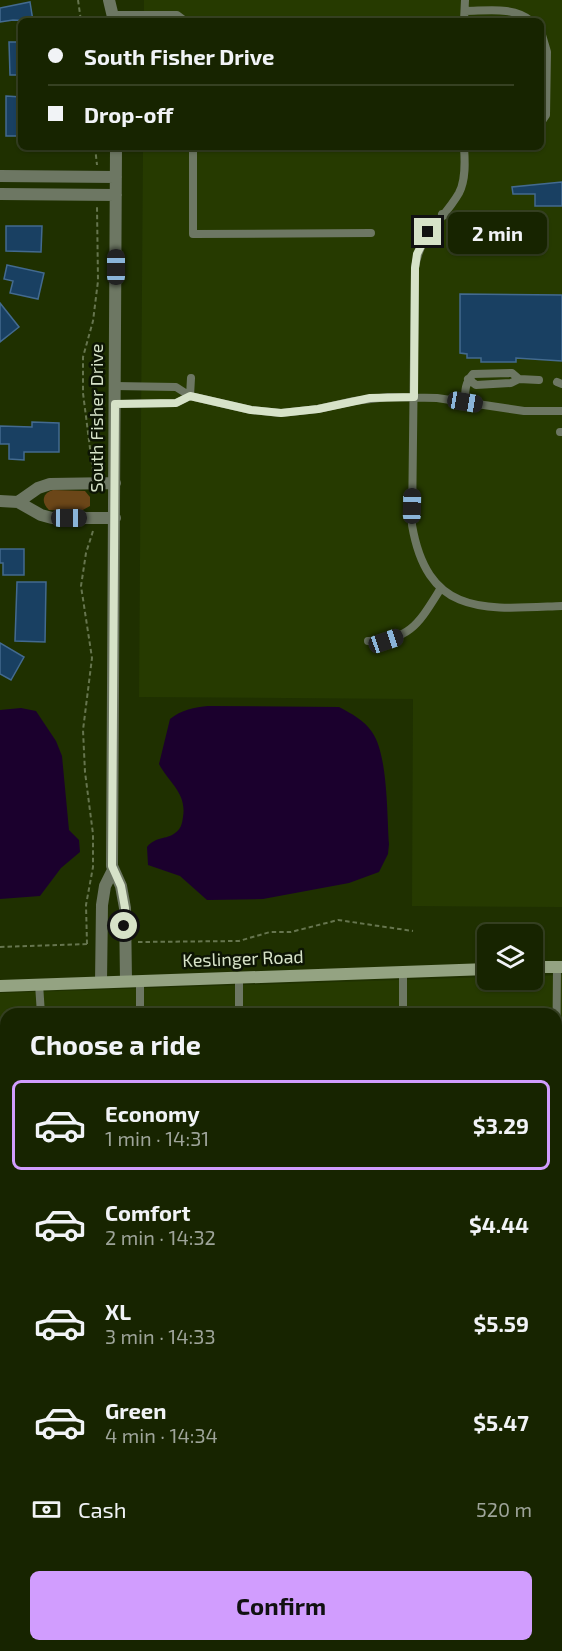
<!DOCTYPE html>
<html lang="en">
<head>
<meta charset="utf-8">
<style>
	body { margin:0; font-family:"Exo 2",sans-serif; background:#24300f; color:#f1f3f6; height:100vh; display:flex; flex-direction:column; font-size:22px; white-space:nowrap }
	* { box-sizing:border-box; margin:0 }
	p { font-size:20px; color:#9ea499 }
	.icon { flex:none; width:33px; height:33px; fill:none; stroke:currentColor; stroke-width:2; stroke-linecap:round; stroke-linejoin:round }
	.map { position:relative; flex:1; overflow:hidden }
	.panel { position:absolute; left:0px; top:1008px; width:562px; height:644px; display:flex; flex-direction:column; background:#172400; border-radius:18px 18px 0 0; box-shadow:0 2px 4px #0004,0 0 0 2px #364122 }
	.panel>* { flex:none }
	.hud { position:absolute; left:18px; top:18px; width:526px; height:132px; border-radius:9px; box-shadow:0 2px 4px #0004,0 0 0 2px #364122; display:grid; align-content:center; height:132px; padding:0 30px; background:#172400 }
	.fabs { position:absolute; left:477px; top:924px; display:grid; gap:12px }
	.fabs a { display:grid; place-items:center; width:66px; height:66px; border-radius:9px; background:#172400; box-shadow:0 2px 4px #0004,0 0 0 2px #364122; font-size:30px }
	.end { position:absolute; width:27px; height:27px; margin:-14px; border:8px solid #d6e2c8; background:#111; box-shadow:0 0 0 3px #111 }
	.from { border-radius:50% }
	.bubble { position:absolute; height:42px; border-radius:9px; background:#172400; box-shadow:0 2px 4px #0004,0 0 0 2px #364122; font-size:20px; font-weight:700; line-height:42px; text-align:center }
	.car { position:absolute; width:18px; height:36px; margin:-18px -9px; border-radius:8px; box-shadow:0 0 4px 2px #0007; background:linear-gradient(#222 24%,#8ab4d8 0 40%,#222 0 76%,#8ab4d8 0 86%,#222 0) }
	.hud b { display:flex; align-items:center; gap:21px; height:57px; font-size:22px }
	.hud b+b { border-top:2px solid #364122 }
	.hud i { width:15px; height:15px; background:#f1f3f6 }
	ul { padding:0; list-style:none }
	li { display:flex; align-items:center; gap:18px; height:90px; margin:0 12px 9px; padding:0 18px; border:3px solid transparent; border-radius:9px }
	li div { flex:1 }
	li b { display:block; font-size:22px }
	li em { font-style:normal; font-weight:700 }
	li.active { border-color:#d19dfe }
	li>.icon { width:54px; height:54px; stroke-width:1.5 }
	h2 { padding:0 30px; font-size:27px; line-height:72px }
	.pay { display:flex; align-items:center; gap:15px; height:66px; padding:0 30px; font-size:22px }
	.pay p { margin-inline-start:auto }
	.primary-button { display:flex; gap:12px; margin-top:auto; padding:12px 30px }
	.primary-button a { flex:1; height:69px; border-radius:9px; background:#d19dfe; color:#111; font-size:24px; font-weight:700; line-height:69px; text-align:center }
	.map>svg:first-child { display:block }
	.built { fill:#263a00 }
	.green { fill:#6b4618 }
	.water { fill:#1b002d }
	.building { fill:#194062; stroke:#436a8f; stroke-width:1.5 }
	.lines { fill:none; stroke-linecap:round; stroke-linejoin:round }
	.path { stroke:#66754e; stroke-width:2; stroke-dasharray:4.5 3; stroke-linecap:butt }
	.lane { stroke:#6d7763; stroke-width:8 }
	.street { stroke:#6d7763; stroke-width:12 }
	.secondary { stroke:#94a382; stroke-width:12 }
	.rail { stroke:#b7c4a6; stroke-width:4 }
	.route { stroke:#d6e2c8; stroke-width:8 }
	.labels { text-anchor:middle; stroke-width:5; stroke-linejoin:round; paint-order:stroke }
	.street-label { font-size:18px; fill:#d6e2c8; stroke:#0d1504 }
</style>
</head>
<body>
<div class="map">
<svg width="562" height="1651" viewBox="0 0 562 1651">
	<rect width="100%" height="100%" fill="#1f3000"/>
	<path class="built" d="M144 0H562V907L412 906 413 699 139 697 143 147H542V21H144Z
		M562 975V1275L556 1274V1014H6V1218L0 1217V993L487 977 488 980H532L533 976Z
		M0 1222H6V1263L0 1262Z
		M557 1279 562 1280V1651H429V1646H556Z"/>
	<path class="green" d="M53 490 85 491 90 497V506L81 511 49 510C41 503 42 493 53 490Z"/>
	<path class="water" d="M208 706 339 707C352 714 364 720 372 732 388 754 387 816 389 844L388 854 379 872 349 883 263 899 207 900 180 876 148 865 147 847C156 836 166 840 175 833 181 829 182 824 183 817 187 793 169 783 159 764L170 719C181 710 195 707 208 706Z
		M21 708 36 711 56 741 62 756 69 830 79 840 80 852 61 868 40 896 0 899V710Z"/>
	<path class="building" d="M30 2 33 21 13 20 0 22V8Z
		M9 42H21V75H10Z
		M6 96 21 97V136H6Z
		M562 182V206H535V194H513L512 187Z
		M6 226H42L41 252 6 251Z
		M7 265 44 273 38 299 10 293 13 281 4 279Z
		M460 294 562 295V361L516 358V362H481V358H467V354L460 353Z
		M0 303 19 327 0 342Z
		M32 422 59 423V452H24V460L9 459V444H0V426L32 427Z
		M0 549H24V575H3V563H0Z
		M17 582H46L45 642 15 641Z
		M0 643 24 657 11 680 0 674Z"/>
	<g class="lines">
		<path class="path" d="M78 0 81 21
			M95 147 97 165
			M205 151H390
			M93 472 83 393V357L93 321 98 281 97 207
			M138 942 239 941 270 932H291L338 920 413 931
			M87 944 86 905 93 867V834L85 772 83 730 92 658 81 586 86 553 93 531
			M0 947 87 944"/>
		<path class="lane" d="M465 11C486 11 514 6 531 21
			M113 15H177L185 21
			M464 21 465 0
			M542 35 547 52 546 115 542 121
			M193 147V234L371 233
			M464 147C465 161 466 180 459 193 443 221 420 233 415 268L412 525C428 618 486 609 562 606
			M442 214 544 245
			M519 379 539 380
			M557 382 562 384
			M115 386 176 387 190 396 251 410 281 413 318 409 354 401 388 397 437 398 524 411H562
			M190 396 191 378
			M465 402C465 390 465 383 473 374L512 373 519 379 511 383 476 385 468 379
			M115 404 176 403 190 396
			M560 432H562
			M368 641C411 641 420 621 441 588
			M140 980V1014
			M39 984 41 1014
			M239 1014V977
			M355 1014 403 1012
			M403 1014V971
			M556 1088 557 967
			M556 1146H562
			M556 1496 562 1493
			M551 1646 554 1651
			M443 1651V1646"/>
		<path class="street" d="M109 0 114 21
			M116 147 112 866 121 886 125 908 126 981
			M0 176 116 177
			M0 194 116 195
			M0 501 18 502
			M115 518H52L41 515 18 502 38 488 50 484 115 483
			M101 982 102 905 105 886 113 870
			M0 1581 6 1584
			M90 1646 97 1651
			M204 1651 211 1646
			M223 1651 224 1646"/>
		<path class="secondary" d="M532 967H562
			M0 986 488 969"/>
		<path class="rail" d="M0 1242H6
			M0 1255H6
			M556 1298 562 1299
			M556 1310H562"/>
	</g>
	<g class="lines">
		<path class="route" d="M124 926 125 908 121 886 112 866 115 404 176 403 190 396 251 410 281 413 318 409 370 398 414 397 415 268 417 254 428 232"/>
	</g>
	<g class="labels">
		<g class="street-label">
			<text transform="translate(97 418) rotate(-90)" y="6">South Fisher Drive</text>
			<text transform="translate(243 959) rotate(-2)" y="6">Keslinger Road</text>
		</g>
	</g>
</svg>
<div class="fabs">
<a><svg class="icon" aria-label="layers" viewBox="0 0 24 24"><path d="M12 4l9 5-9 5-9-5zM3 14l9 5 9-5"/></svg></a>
</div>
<i class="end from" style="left:124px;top:926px"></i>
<i class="end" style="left:428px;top:232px"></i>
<div class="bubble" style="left:448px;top:212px;width:99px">2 min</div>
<i class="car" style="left:116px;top:267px;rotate:0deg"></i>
<i class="car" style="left:465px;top:402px;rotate:99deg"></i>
<i class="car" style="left:412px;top:506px;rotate:1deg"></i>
<i class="car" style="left:69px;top:518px;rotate:90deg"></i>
<i class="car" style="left:386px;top:641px;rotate:71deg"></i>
<div class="hud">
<b><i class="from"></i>South Fisher Drive</b>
<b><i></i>Drop-off</b>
</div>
<section class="panel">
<h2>Choose a ride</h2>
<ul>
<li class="active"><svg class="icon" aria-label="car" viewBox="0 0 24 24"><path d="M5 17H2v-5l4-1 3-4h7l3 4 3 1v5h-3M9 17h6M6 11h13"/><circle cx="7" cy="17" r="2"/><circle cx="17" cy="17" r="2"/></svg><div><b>Economy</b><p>1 min · 14:31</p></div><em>$3.29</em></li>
<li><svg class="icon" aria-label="car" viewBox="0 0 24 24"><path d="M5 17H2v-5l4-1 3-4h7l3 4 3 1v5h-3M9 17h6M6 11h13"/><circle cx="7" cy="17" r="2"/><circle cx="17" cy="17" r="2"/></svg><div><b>Comfort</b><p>2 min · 14:32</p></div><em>$4.44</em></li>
<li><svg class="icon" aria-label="car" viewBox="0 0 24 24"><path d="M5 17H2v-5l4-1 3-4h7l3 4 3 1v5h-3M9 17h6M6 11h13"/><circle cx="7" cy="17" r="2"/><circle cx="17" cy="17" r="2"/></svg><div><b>XL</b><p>3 min · 14:33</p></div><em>$5.59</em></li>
<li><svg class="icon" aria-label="car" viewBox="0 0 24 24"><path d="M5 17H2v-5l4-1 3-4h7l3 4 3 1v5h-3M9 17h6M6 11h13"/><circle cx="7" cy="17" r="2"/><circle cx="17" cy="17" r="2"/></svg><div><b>Green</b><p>4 min · 14:34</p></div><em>$5.47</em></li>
</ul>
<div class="pay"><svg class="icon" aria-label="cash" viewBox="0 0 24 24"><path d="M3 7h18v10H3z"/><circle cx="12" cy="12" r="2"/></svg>Cash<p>520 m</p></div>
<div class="primary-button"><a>Confirm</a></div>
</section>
</div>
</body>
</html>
